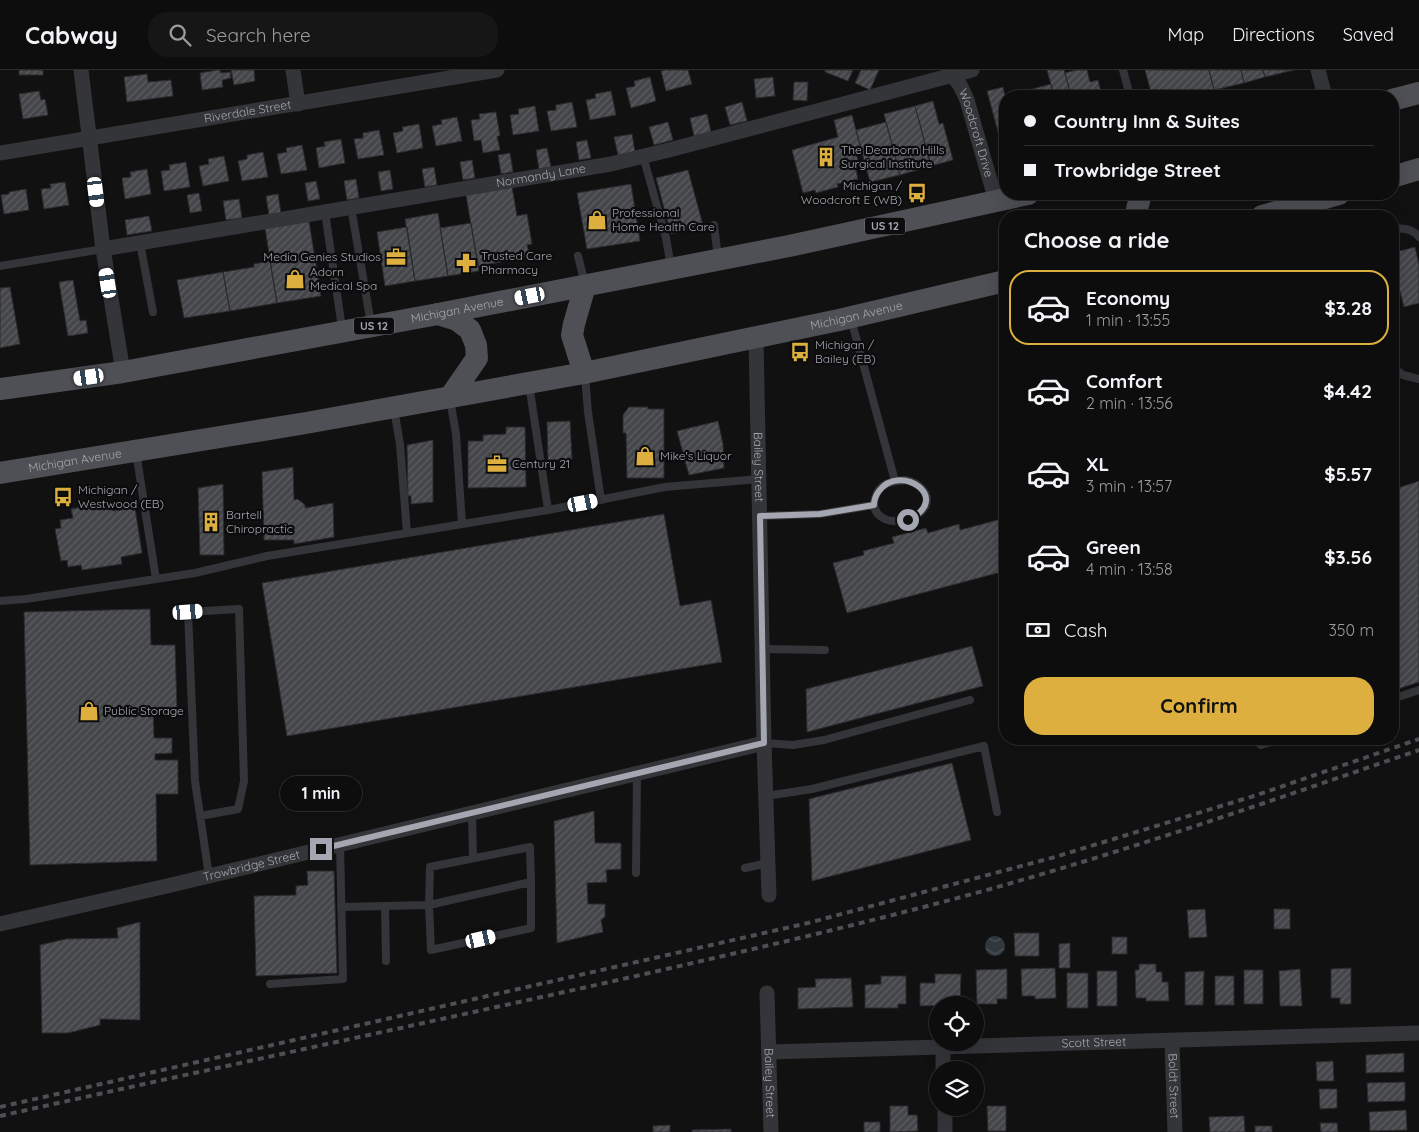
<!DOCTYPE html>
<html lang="en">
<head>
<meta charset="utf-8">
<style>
	body { margin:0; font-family:Quicksand,sans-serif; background:#161617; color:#f1f3f6; height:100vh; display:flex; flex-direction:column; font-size:19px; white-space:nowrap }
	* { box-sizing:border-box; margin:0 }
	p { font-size:16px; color:#9a9c9e }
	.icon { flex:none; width:28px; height:28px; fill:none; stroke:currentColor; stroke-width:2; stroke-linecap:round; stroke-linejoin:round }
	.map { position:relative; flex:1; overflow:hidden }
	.drawer { position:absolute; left:999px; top:140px; width:400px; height:535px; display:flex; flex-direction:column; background:#0d0d0e; border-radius:20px; box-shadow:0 5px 20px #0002,0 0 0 1px #2d2d2e }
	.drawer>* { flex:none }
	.banner { position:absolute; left:999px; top:20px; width:400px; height:110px; border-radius:20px; box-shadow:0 5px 20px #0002,0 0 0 1px #2d2d2e; display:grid; align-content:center; height:110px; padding:0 25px; background:#0d0d0e }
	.controls { position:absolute; left:929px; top:926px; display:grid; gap:10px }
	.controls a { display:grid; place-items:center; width:55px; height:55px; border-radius:50%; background:#0d0d0e; box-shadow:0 5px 20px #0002,0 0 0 1px #2d2d2e; font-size:25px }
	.end { position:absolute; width:22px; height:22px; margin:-11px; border:6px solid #a4a7b1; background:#111; box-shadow:0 0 0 2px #111 }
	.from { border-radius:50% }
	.bubble { position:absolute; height:35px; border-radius:18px; background:#0d0d0e; box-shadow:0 5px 20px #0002,0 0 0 1px #2d2d2e; font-size:16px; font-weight:800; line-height:35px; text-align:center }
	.car { position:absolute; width:15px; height:30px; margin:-15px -8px; border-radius:6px; box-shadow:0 0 4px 1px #0007; background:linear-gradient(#fff 24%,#345 0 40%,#fff 0 76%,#345 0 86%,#fff 0) }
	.banner b { display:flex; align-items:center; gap:18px; height:48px; font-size:19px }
	.banner b+b { border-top:1px solid #2d2d2e }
	.banner i { width:12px; height:12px; background:#f1f3f6 }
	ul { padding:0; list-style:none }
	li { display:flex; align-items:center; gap:15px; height:75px; margin:0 10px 8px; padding:0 15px; border:2px solid transparent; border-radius:20px }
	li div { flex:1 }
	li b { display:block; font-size:19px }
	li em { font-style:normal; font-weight:800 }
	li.active { border-color:#ddaf3e }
	li>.icon { width:45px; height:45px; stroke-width:1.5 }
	h2 { padding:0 25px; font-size:22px; line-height:60px }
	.pay { display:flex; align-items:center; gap:12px; height:55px; padding:0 25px; font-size:19px }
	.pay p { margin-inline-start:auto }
	.action { display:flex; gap:10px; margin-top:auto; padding:10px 25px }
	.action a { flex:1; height:58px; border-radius:20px; background:#ddaf3e; color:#111; font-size:20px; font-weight:800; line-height:58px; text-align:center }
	header { display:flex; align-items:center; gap:30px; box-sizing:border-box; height:70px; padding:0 25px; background:#0d0d0e; border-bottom:1px solid #2d2d2e }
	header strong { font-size:24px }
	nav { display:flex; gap:28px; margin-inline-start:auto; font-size:18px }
	.search { width:350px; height:45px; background:#161617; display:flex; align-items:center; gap:12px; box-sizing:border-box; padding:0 18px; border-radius:20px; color:#9a9c9e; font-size:19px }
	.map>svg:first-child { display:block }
	.water { fill:url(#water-waves) }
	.building { fill:url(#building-hatch); stroke:#2b2b2e }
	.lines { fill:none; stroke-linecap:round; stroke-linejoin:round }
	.service { stroke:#343539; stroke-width:8 }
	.minor { stroke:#343539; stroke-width:15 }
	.primary { stroke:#4f5056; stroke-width:22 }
	.rail { stroke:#4e4f54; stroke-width:4; stroke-dasharray:6 5; stroke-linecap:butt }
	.route { stroke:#a4a7b1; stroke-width:6 }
	.labels { text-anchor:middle; stroke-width:4.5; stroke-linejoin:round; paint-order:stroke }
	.shield { fill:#0c0c0d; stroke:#767880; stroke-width:1 }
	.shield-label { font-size:11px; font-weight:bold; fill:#a4a7b1 }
	.street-label { font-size:12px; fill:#a4a7b1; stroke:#0c0c0d }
	.poi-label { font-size:12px; fill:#a4a7b1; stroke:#0c0c0d; text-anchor:start }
</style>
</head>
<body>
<header>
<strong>Cabway</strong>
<div class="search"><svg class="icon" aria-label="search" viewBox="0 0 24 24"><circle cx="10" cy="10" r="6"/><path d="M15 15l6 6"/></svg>Search here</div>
<nav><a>Map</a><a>Directions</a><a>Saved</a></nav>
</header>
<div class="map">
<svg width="1419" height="1062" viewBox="0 0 1419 1062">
	<defs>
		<pattern id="water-waves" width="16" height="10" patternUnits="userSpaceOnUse" patternTransform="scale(1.25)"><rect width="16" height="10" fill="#30373d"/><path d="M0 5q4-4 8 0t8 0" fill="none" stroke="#4b5157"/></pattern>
		<pattern id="building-hatch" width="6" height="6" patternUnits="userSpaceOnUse" patternTransform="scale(1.25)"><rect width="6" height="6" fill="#45464a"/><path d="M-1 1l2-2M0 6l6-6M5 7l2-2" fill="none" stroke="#5d5e62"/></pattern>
	</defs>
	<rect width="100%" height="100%" fill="#111112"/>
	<path class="water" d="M985 876a10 10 0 1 1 20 0a10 10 0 1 1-20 0Z"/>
	<path class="building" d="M19 0H43V5H19Z
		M217 0H220L221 3 230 2 231 8 222 10 223 17 202 20 200 3Z
		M231 0H254L255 11 234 15Z
		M665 0H688L692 14 666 21 661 1Z
		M825 0H853L848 11 825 2Z
		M861 0H879L870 20 855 13Z
		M1047 0H1064L1071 26H1054Z
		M1076 0H1087L1090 12 1098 10 1102 26H1071L1065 3Z
		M1145 0H1209L1214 20 1191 26H1152Z
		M1209 0H1241L1244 13 1214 20Z
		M1241 0H1263L1265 7 1244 13Z
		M1263 0H1294L1265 7Z
		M147 4 148 12 171 10 173 26 127 32 124 7Z
		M650 7 656 31 631 38 626 18 635 16 634 11Z
		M773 7 775 26 756 28 754 9Z
		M794 12H808L807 31 793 30Z
		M1051 14 1054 26H1022L1021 22Z
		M1003 17 1005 26V76L1002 77 987 21Z
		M39 21 41 30 45 29 48 45 23 49 19 24Z
		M611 21 616 45 590 50 586 30 596 28 595 24Z
		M933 31 939 54 943 53 953 90 931 96 915 36Z
		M572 32 577 57 551 61 547 41 556 40V35Z
		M742 32 747 51 730 55 725 37Z
		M535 36 539 61 513 65 510 45 519 44 518 39Z
		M915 36 931 96 900 105 884 44Z
		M496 42 500 66H497L500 80 483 83 481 70 474 71 471 50 480 49 479 44Z
		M707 44 711 62 694 66 690 48Z
		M852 45 861 79 855 80 859 94 855 95 858 109 837 114 838 117 816 123 815 120 803 123 792 80 838 67 834 50Z
		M457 47 462 71 436 76 432 56 442 54 441 50Z
		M668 52 673 70 654 75 649 57Z
		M886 52 900 105 870 112 856 60Z
		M419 54 423 78 397 83 393 63 403 61 402 57Z
		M379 60 384 85 358 89 354 69 363 68V63Z
		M632 64 635 82 618 85 614 67Z
		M341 69 345 93 319 98 316 78 325 76 324 72Z
		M587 70 591 88 579 90 576 72Z
		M302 75 307 100 281 104 277 84 287 82 286 78Z
		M547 78 551 97 539 99 536 80Z
		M263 82 268 107 242 111 238 91 247 89V85Z
		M510 83 513 102 501 104 498 85Z
		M224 86 229 111 203 116 199 96 209 94 208 89Z
		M472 90 475 108 463 110 460 92Z
		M186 92 190 117 164 121 161 101 170 100 169 95Z
		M434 97 437 115 425 117 422 99Z
		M147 99 151 124 125 129 122 108 131 107 130 102Z
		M390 100 393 119 381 121 378 102Z
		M688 100 703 155 671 164 656 108Z
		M356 109 359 128 347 130 344 111Z
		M316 111 320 129 308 131 305 113Z
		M65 112 69 135 44 139 41 119 51 118 50 114Z
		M631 114 640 171 587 179 577 123Z
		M512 117 517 146 527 144 532 174 527 175 530 187 478 196 466 125Z
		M26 119 29 140 4 144 1 125 9 124V122Z
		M199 123 202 141 190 143 187 125Z
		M278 124 281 143 269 145 266 126Z
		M239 129 242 148 226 150 223 131Z
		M438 143 448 206 415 211 405 149Z
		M149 146 152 161 127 165 125 150Z
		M309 151 321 226 277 233 265 158Z
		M471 153 479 201 448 206 440 158Z
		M407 157 415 211 385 216 377 162Z
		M1415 177 1419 195V233L1404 237 1392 190V183Z
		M270 191 277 233 230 241 223 202 254 197V194Z
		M223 202 230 241 184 248 177 210Z
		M73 210 80 251 86 250 88 263 68 266 59 212Z
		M10 217 20 274 0 278V218Z
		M629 337H648V339H664V408H627L626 363H623V345Z
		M570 351 572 389 548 390 547 352Z
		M718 351 723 374 724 398 689 405 677 361Z
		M506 357H525L526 417 468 418V371H483V365L506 364Z
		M433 370V432L411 434V426H408L407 375Z
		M293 397 294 430 298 429 305 435V438L333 433 334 467 294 474V470H264L262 402Z
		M1419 411V612L1392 621V420Z
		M223 414 224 485H200L198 418Z
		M111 432 113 441 135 438 142 483 121 487 122 494 82 500 81 495 68 497 67 490 61 491 55 459 61 458 60 450 73 448 71 439Z
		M664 444 680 536 711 530 722 592 287 666 262 513Z
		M1005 448V501L847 543 833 493 864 485 863 481 894 473 892 467 926 458 928 463 959 454 960 460Z
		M150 539 151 575H175L177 640H153L154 668H172V683L155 684V690H178V724H156L157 791 30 795 24 542Z
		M972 576 983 616 807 662 806 619Z
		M952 693 971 770 812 811 809 729Z
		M594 741 595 773H621V799L606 800 607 812 587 813 588 834H605V847L601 850 603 862 557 873 554 751Z
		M307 801H334L337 903 256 906 254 826 296 825V816L308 815Z
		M1205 839 1207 867 1189 868 1187 840Z
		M1274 839H1290V859H1274Z
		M140 852V950L100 949V955L68 963H42L40 875 66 869 118 868 117 858Z
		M1014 863H1039V886H1015Z
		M1112 867H1127V884H1112Z
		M1070 873V898H1059V874Z
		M1139 894H1156V902H1162V912H1168L1169 931H1146V928H1136L1135 900H1139Z
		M1055 898 1056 928 1035 929V926H1022L1021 899Z
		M1351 898V934H1340V928H1331V899Z
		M1007 899V929H997V934H977L976 900Z
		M1300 899 1302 936H1280L1279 901Z
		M1244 900H1263V934H1244Z
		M1097 901H1117V936H1097Z
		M1204 901 1203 935H1185V902Z
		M1067 903H1088V938H1067Z
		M935 904H961L960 935 920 936V913H935Z
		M881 906H906V934H898V938H865V915L881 914Z
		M1215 906H1234V935H1215Z
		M851 908 853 937 798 939V918L816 917 815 909Z
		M1404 983V1002L1366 1003V985Z
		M1333 991 1334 1011H1317L1316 992Z
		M1405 1012V1031L1368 1032 1367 1013Z
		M1319 1019H1337V1038L1320 1039Z
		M890 1036H908V1045H917L918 1061 890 1062Z
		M987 1036H1006V1061H988Z
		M1406 1040 1407 1060 1370 1061 1369 1042Z
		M1244 1046 1245 1062H1210L1209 1047Z
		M864 1052H880V1062H864Z
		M1320 1053H1337L1338 1062H1321Z
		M670 1055V1062H653V1056Z
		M1255 1056H1272V1062H1255Z
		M731 1059V1062H692V1060Z"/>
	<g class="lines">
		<path class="service" d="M1123 0 1130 26
			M643 86 666 168 671 197
			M351 137 371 254
			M325 142 342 258
			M714 155 718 188
			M1392 159C1403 158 1412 158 1419 167
			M140 173 153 242
			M578 186 585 214
			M0 196 103 179
			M851 249 895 411
			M1392 297 1403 305 1419 309
			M585 305 588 342 601 430
			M529 314 548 440
			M450 329 456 364 462 454
			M394 339 400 374 407 463
			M136 382 156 509
			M905 410C917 412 932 423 925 437 917 450 892 456 880 446 869 437 875 420 886 414 892 411 899 411 905 410Z
			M760 446 820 444 874 435
			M0 531 26 529 195 503 267 486 548 440 665 417 759 409
			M762 579 825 580
			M1392 629 1419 620
			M1254 669 1261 675 1280 669
			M764 673 793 675 824 670 970 630
			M766 726 812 719 984 676 997 742
			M472 743 473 788
			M200 746 238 739 244 711 239 539 188 542 195 711 209 806
			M745 798 768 793
			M636 803 637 703
			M385 836 386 891
			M341 837 429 835 531 812 530 777 430 797 429 835 431 880 531 858V812
			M270 914 343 909 340 774"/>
		<g class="minor">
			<path d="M81 0 103 179 123 302"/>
			<path d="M293 0 298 34"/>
			<path id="s1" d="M948 0 960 15 967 30 996 131"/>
			<path d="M1318 0 1325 26"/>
			<path id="s2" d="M0 83 497 0"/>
			<path id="s3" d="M103 179 611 94 669 80 972 0"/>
			<path id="s4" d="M756 268 764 673 769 825"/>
			<path id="s5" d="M0 854 167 816 764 673"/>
			<path id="s6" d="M767 923 771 1062"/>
			<path id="s7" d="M1172 971 1175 1062"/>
			<path d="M943 977V1000"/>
			<path id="s8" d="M769 982 1419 963"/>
			<path d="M945 1038V1062"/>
		</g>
		<g class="primary">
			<path d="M1392 30 1419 23"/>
			<path d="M1392 107 1419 99"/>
			<path d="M1139 146 1137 139 1141 124"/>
			<path d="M1262 146 1339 124"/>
			<path d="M438 244 457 250 470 260 476 275 477 288 450 327"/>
			<path d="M584 303 572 265 574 254 585 216"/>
			<path id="s9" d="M0 319 123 302 438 244 789 176 1028 124"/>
			<path id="s10" d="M0 403 306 353 584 303 839 250 1005 211"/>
		</g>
		<path class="rail" d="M0 1037 808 853 1055 787 1257 725 1419 669
			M0 1046C201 1001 403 958 605 913 715 888 825 863 935 834 1099 791 1259 735 1419 680"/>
	</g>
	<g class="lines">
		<path class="route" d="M321 779 764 673 760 446 820 444 874 435C874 429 876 425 879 421 900 392 954 428 908 450"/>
	</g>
	<defs>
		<symbol id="building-bare" viewBox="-9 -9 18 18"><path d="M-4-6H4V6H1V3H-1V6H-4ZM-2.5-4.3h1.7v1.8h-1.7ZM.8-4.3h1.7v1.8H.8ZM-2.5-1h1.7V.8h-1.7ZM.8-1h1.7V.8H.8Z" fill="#ddaf3e" stroke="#0c0c0d" stroke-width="2.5" paint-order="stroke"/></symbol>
		<symbol id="bus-bare" viewBox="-9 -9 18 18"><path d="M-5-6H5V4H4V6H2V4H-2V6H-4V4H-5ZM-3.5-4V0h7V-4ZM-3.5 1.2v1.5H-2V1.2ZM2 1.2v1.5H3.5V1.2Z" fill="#ddaf3e" stroke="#0c0c0d" stroke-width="2.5" paint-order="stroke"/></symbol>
		<symbol id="shop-bare" viewBox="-9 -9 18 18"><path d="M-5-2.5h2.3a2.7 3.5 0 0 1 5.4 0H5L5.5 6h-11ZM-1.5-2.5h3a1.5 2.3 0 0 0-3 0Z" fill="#ddaf3e" stroke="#0c0c0d" stroke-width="2.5" paint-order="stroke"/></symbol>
		<symbol id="office-bare" viewBox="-9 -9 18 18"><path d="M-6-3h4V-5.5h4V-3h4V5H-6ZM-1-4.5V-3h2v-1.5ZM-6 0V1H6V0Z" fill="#ddaf3e" stroke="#0c0c0d" stroke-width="2.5" paint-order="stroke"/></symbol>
		<symbol id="pharmacy-bare" viewBox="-9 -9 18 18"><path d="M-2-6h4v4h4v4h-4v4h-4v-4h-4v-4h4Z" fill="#ddaf3e" stroke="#0c0c0d" stroke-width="2.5" paint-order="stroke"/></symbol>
	</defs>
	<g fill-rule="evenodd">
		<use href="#building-bare" x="812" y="73" width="28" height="28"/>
		<use href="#bus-bare" x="903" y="109" width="28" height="28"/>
		<use href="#shop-bare" x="583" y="136" width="28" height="28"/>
		<use href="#office-bare" x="382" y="173" width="28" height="28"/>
		<use href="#pharmacy-bare" x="452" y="179" width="28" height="28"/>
		<use href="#shop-bare" x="281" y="195" width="28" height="28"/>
		<use href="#bus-bare" x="786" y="268" width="28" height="28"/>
		<use href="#shop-bare" x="631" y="372" width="28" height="28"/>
		<use href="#office-bare" x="483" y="380" width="28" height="28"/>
		<use href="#bus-bare" x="49" y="413" width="28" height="28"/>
		<use href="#building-bare" x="197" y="438" width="28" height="28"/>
		<use href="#shop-bare" x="75" y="627" width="28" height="28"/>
	</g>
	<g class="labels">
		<g class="shield">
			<rect x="865" y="147.5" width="40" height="17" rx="4"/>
			<rect x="354" y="247.5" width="40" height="17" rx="4"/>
		</g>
		<g class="shield-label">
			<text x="885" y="160">US 12</text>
			<text x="374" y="260">US 12</text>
		</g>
		<g class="street-label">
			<text dy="4" stroke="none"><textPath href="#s2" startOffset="251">Riverdale Street</textPath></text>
			<text dy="4" stroke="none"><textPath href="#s1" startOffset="70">Woodcroft Drive</textPath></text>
			<text dy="4" stroke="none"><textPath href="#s3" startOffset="444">Normandy Lane</textPath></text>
			<text dy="4" stroke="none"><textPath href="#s9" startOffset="464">Michigan Avenue</textPath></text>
			<text dy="4" stroke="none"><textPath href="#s10" startOffset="871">Michigan Avenue</textPath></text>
			<text dy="4" stroke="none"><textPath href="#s10" startOffset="76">Michigan Avenue</textPath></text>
			<text dy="4" stroke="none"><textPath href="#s4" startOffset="129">Bailey Street</textPath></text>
			<text dy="4" stroke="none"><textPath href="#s5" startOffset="258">Trowbridge Street</textPath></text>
			<text dy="4" stroke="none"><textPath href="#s8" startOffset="325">Scott Street</textPath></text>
			<text dy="4" stroke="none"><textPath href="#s6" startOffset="90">Bailey Street</textPath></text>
			<text dy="4" stroke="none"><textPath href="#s7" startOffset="45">Boldt Street</textPath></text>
		</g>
		<g class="poi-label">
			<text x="841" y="84">The Dearborn Hills<tspan x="841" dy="14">Surgical Institute</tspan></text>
			<text x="902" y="120" text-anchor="end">Michigan /<tspan x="902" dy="14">Woodcroft E (WB)</tspan></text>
			<text x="612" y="147">Professional<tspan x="612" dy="14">Home Health Care</tspan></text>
			<text x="481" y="190">Trusted Care<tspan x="481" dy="14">Pharmacy</tspan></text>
			<text x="381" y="191" text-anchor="end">Media Genies Studios</text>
			<text x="310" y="206">Adorn<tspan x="310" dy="14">Medical Spa</tspan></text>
			<text x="815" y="279">Michigan /<tspan x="815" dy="14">Bailey (EB)</tspan></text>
			<text x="660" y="390">Mike's Liquor</text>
			<text x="512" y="398">Century 21</text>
			<text x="78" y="424">Michigan /<tspan x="78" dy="14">Westwood (EB)</tspan></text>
			<text x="226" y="449">Bartell<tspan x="226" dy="14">Chiropractic</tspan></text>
			<text x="104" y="645">Public Storage</text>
		</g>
	</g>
</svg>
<div class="controls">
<a><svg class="icon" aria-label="locate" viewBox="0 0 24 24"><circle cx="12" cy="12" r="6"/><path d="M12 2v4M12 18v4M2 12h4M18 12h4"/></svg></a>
<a><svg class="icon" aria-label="layers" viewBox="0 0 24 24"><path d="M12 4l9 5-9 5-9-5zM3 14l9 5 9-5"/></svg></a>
</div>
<i class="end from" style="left:908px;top:450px"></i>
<i class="end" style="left:321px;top:779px"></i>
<div class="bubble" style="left:280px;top:706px;width:82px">1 min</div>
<i class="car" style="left:96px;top:122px;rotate:173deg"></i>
<i class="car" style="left:108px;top:213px;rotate:351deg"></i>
<i class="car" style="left:530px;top:226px;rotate:259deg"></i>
<i class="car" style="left:89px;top:307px;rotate:262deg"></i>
<i class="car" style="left:583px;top:433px;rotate:79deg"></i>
<i class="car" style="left:188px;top:542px;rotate:86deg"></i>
<i class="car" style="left:481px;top:869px;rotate:77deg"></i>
<div class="banner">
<b><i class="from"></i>Country Inn &amp; Suites</b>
<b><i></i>Trowbridge Street</b>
</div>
<section class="drawer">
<h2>Choose a ride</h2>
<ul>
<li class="active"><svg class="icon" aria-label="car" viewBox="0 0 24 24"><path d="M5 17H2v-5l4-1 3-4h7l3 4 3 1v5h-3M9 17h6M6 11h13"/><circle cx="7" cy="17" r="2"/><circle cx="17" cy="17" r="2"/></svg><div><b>Economy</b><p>1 min · 13:55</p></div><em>$3.28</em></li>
<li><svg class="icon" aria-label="car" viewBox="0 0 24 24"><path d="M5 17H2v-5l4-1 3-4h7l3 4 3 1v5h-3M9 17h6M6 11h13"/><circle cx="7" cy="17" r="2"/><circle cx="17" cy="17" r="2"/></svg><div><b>Comfort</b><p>2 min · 13:56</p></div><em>$4.42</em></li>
<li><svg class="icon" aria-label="car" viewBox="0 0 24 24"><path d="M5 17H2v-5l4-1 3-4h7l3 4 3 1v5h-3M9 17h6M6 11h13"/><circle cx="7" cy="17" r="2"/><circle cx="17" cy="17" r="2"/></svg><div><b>XL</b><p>3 min · 13:57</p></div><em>$5.57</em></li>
<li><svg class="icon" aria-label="car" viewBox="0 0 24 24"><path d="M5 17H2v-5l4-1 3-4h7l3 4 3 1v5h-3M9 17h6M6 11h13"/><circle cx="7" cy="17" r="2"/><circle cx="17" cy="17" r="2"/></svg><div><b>Green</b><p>4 min · 13:58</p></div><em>$3.56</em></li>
</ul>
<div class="pay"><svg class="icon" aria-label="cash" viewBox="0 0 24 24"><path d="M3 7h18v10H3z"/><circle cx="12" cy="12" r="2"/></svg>Cash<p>350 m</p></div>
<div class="action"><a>Confirm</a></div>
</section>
</div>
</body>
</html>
